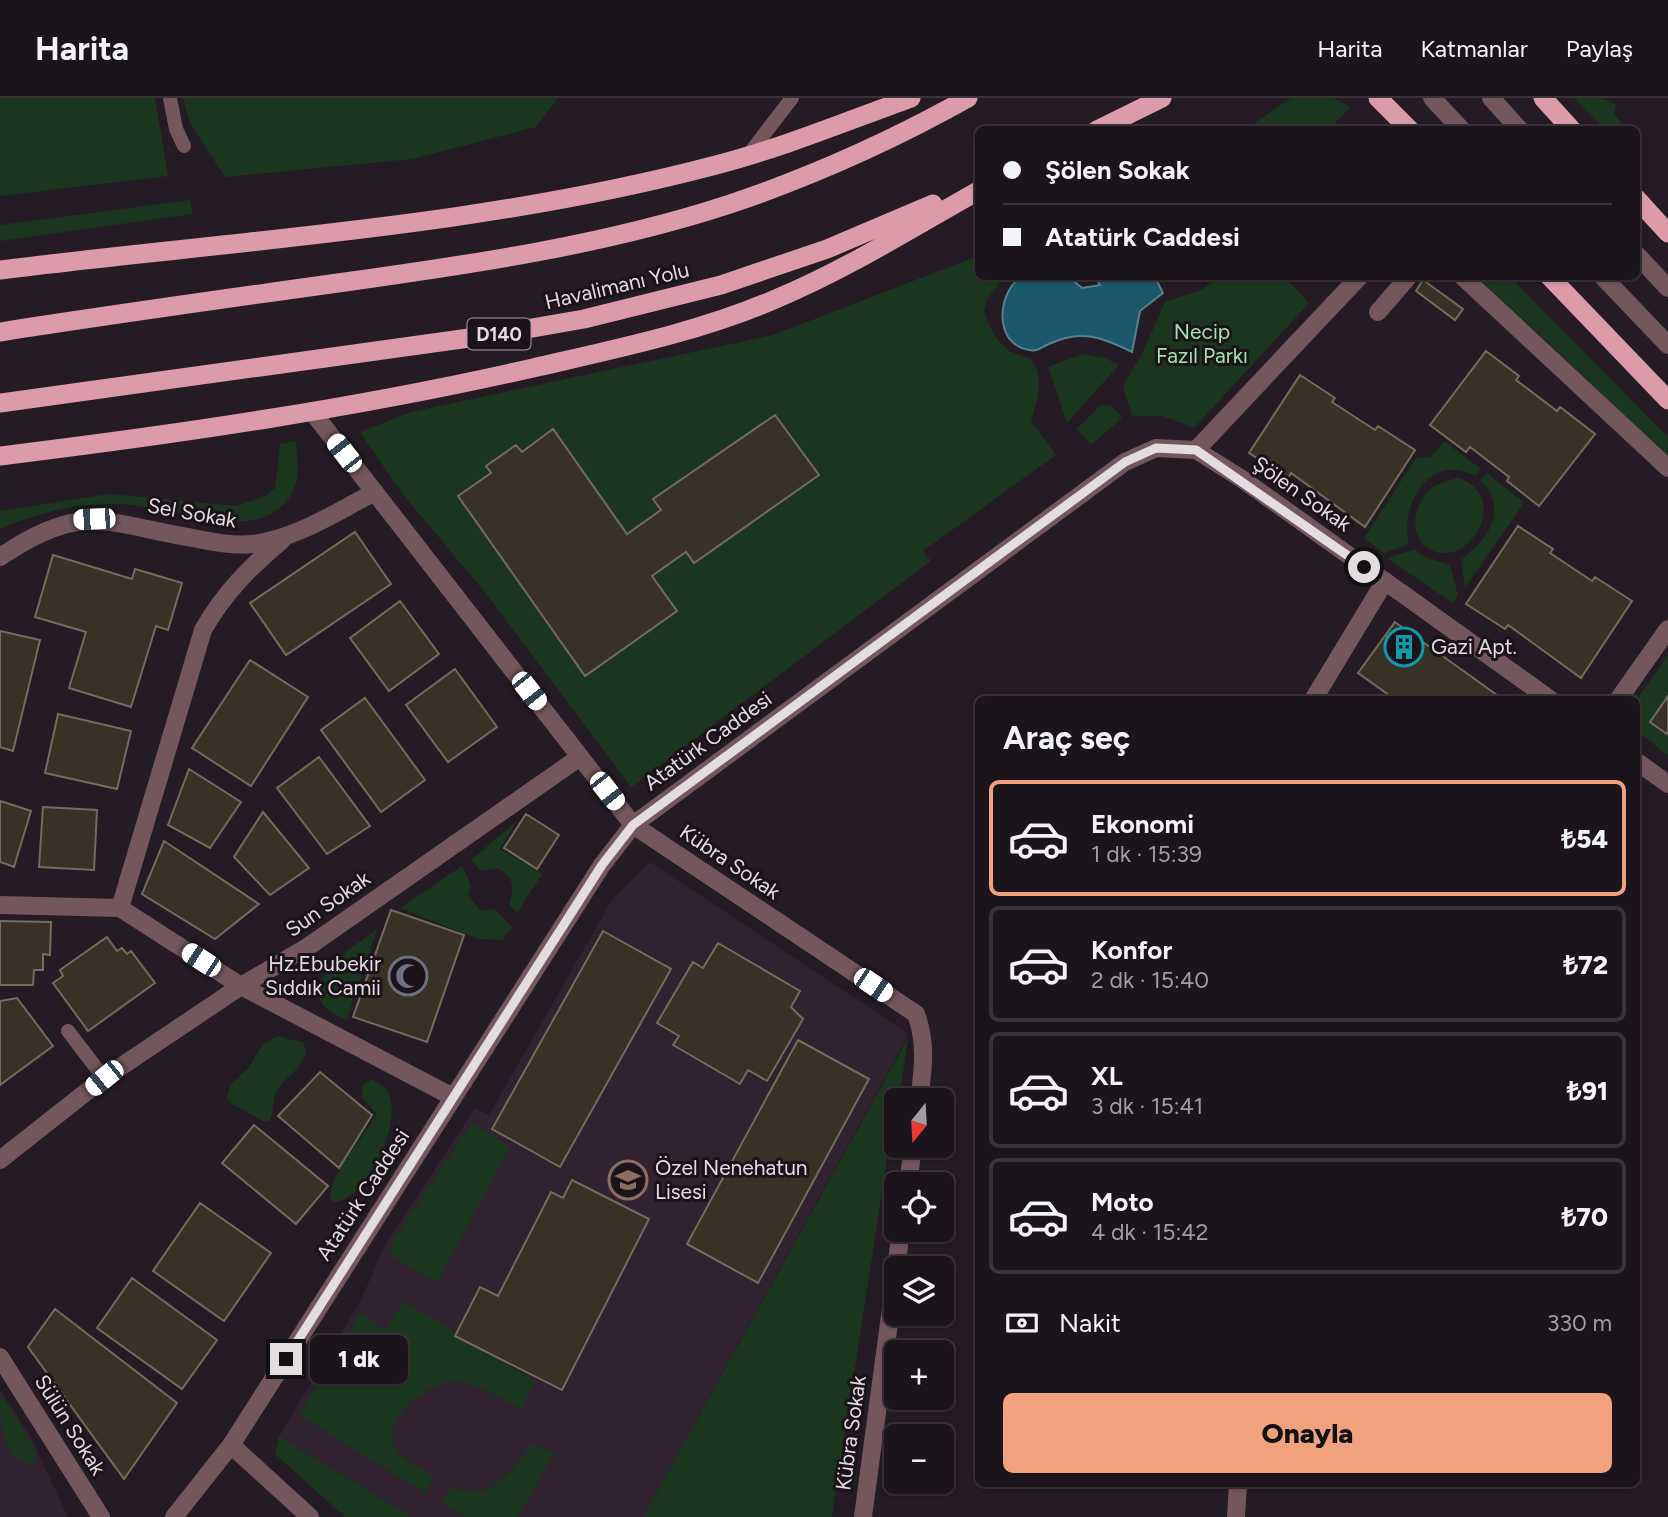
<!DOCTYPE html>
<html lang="tr">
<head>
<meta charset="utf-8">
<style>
	body { margin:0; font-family:Figtree,sans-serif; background:#292128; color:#f1f3f6; height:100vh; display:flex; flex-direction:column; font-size:26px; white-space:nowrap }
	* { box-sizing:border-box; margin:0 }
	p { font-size:23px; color:#a09ea3 }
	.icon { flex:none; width:38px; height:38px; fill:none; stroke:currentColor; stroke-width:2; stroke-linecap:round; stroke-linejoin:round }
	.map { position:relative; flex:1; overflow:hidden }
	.drawer { position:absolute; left:975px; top:598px; width:665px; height:791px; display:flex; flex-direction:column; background:#1c141b; border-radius:10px; box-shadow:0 2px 5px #0004,0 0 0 2px #3a333a }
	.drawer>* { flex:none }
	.top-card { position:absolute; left:975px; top:28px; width:665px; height:154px; border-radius:10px; box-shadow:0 2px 5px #0004,0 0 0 2px #3a333a; display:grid; align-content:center; height:154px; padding:0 28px; background:#1c141b }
	.needle { width:46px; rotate:198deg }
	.buttons { position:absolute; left:884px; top:990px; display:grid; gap:14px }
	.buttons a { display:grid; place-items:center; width:70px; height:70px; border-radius:10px; background:#1c141b; box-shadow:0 2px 5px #0004,0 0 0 2px #3a333a; font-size:35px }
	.end { position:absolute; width:32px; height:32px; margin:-16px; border:9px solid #e3dde2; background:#111; box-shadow:0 0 0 4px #111 }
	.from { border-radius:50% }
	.bubble { position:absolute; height:49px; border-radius:10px; background:#1c141b; box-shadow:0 2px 5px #0004,0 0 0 2px #3a333a; font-size:23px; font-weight:800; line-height:49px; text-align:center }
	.car { position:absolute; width:21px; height:42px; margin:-21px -10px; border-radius:9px; box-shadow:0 0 5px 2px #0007; background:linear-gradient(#fff 24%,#345 0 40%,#fff 0 76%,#345 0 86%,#fff 0) }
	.top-card b { display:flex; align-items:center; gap:24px; height:66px; font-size:26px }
	.top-card b+b { border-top:2px solid #3a333a }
	.top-card i { width:18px; height:18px; background:#f1f3f6 }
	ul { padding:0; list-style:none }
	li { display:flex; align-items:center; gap:21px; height:116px; margin:0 14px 10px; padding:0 14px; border:4px solid #3a333a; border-radius:10px }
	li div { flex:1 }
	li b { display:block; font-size:26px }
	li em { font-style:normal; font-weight:800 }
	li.current { border-color:#f2a17e }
	li>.icon { width:63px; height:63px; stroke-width:1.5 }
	h2 { padding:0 28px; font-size:32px; line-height:84px }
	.pay { display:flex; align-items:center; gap:18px; height:77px; padding:0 28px; font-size:26px }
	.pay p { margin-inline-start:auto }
	.primary-button { display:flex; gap:14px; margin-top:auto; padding:14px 28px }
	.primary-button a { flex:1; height:80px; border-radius:10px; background:#f2a17e; color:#111; font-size:28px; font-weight:800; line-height:80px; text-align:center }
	header { display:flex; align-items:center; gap:42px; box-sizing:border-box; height:98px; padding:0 35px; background:#1c141b; border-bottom:2px solid #3a333a }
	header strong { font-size:33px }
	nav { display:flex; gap:38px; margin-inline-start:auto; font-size:24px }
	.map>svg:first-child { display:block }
	.built { fill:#30222f }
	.green { fill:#1b361f }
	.water { fill:#1c586b; stroke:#58808f; stroke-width:2 }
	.building { fill:#383126; stroke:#746c5f; stroke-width:2 }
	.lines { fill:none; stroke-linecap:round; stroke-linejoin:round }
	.service { stroke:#74575d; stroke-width:14 }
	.minor { stroke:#74575d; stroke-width:18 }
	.tertiary { stroke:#74575d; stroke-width:18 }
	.trunk { stroke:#db9ba8; stroke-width:19 }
	.route { stroke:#e3dde2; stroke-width:9 }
	.labels { text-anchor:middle; stroke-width:6; stroke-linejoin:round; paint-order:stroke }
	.shield { fill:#1b121a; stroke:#a7a0a6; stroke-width:2 }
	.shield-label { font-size:19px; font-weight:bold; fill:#e3dde2 }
	.street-label { font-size:21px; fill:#e3dde2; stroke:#1b121a }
	.park-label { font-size:21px; fill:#9ce6a6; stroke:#1b121a }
	.poi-label { font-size:21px; fill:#e3dde2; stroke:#1b121a; text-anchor:start }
</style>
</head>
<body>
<header>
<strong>Harita</strong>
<nav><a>Harita</a><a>Katmanlar</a><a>Paylaş</a></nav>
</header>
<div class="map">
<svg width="1668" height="1419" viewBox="0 0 1668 1419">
	<rect width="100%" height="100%" fill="#251b24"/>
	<path class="built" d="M650 764 909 936 643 1419H412L279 1338 360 1204 385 1147 475 1010 489 1017 612 802Z
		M0 1292 30 1338 68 1419H0Z"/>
	<path class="green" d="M0 0H155L168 78 0 98Z
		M183 0H558L536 29 412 61 225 79 190 25Z
		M1291 0H1333L1350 9 1330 31H1246Z
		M1574 0H1600L1616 6 1614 16 1627 31H1605Z
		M190 102 193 116 0 143V127Z
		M978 158V178L1005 179 987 201 984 213C992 238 1004 256 1031 260 1045 282 1038 299 1031 322L1056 357 923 453 931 463 631 689 483 492 401 394 360 334 411 314 773 237Z
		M1218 179H1285L1309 205 1194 330 1163 318H1132L1123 288 1143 254 1165 204 1201 192Z
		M1478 179H1510L1668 339V358Z
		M1083 256 1105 260 1119 267 1067 325 1048 269Z
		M1101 307 1112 308 1122 320 1091 347 1077 331Z
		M296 343C296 357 301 377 294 391 266 453 170 408 120 406 79 405 38 414 0 431V413L109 396 237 408 265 398 275 390 280 346Z
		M1444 343 1481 371 1475 378C1430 353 1399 407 1409 446L1384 455 1364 440 1416 360 1431 359Z
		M1487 375 1524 405 1465 490 1461 462C1489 442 1509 410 1480 382Z
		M1459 380C1516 401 1462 481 1424 447 1408 432 1416 401 1433 389 1441 384 1450 382 1459 380Z
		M1415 451 1425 459 1450 467 1458 497 1453 505 1387 460Z
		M1668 557V658L1636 632V603Z
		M518 722 500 751 542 776 517 815 509 806C514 789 515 779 497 770L481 773 471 762Z
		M462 768 471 787 468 798 481 813 495 811 512 829 502 842 478 841 400 810Z
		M377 831 347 921V922C340 918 332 916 327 911 296 884 359 845 377 831Z
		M277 938 304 945 306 955C300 972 288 977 278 991 271 1001 275 1013 269 1023H263L230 1005 227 1000 230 987 249 969 263 946Z
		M908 940 899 1003H896L832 1419H643Z
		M371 981C377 985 384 987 388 994 404 1023 367 1102 334 1104L330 1100C332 1070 363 1041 377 1016L362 1000 363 987Z
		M472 1025 510 1049 437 1185 392 1158V1144Z
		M404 1203 534 1283 521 1311C500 1301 475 1283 451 1284 426 1285 374 1328 398 1354 406 1364 423 1371 433 1379L425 1395 299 1317 360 1215 385 1232Z
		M0 1296C3 1298 34 1347 35 1352 37 1358 35 1362 32 1367 0 1360 0 1323 0 1296Z
		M279 1338 412 1419H345L275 1356Z
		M532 1345 554 1356 518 1419H465L442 1405 452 1389C488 1407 513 1373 532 1345Z"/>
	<path class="water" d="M1021 179H1069L1082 190 1100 187 1095 179H1155L1163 195 1140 213 1132 254C1102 239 1081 231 1049 246 1042 249 1037 254 1029 252 993 246 997 195 1021 179Z"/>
	<path class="building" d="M1423 182 1463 211 1455 222 1416 193Z
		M1486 253 1519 278 1516 282 1557 313 1560 309 1595 336 1539 408 1507 383 1509 379 1470 349 1466 354 1430 327Z
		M1300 277 1335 300 1332 304 1375 332 1378 328 1415 352 1365 429 1291 375 1288 380 1249 355Z
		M775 317 819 377 694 465 686 454 652 478 677 513 585 578 458 398 491 375 486 368 516 347 522 354 553 331 627 436 661 412 653 401Z
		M1518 428 1553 451 1550 455 1592 483 1595 479 1632 503 1581 580 1508 527 1505 531 1466 506Z
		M355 434 391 486 286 557 250 505Z
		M53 457 132 481 135 471 182 485 168 532 156 528 131 609 69 590 86 534 35 519Z
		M400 503 439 556 389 593 350 540Z
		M1395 524 1504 602H1396L1358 575Z
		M0 533 40 542 13 653 0 649Z
		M250 562 308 599 251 688 192 650Z
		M455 571 497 629 448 664 406 607Z
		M1668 598V634L1667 636 1650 624Z
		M365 600 425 682 381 714 321 632Z
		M58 616 131 633 117 691 45 675Z
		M319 659 370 728 327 756 277 690Z
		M189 671 241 704 210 750 168 727Z
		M0 703 31 713 14 769 0 764Z
		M43 709 97 712 94 772 39 769Z
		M263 714 309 770 270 797 234 759Z
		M526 716 559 737 537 771 504 750Z
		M164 743 259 806 215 841 142 796Z
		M391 812 464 837 427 944 353 919Z
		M0 823 51 824 50 857 43 856V872H34L33 887H0Z
		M603 833 671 871 560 1069 492 1031Z
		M107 839 117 853 122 850 127 856 131 853 155 885 88 933 53 885 63 878 60 872Z
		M718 845 800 893 791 909 803 921 767 983 748 972 740 986 673 947 679 938 657 925 693 864 703 870Z
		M17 900 53 948 0 987V903Z
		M798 942 869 981 758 1185 687 1146Z
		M320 974 372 1017 339 1070 278 1018Z
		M254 1027 328 1088 296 1126 222 1065Z
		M572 1082 649 1121 562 1292 455 1238 480 1189 498 1198 551 1094 563 1100Z
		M200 1105 271 1155 224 1223 153 1173Z
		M132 1180 217 1242 182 1291 97 1230Z
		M55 1211 177 1305 124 1381 28 1249Z"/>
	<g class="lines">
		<path class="service" d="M170 0 176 31 184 48
			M749 56 792 0
			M68 933 104 980"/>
		<path class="minor" d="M1462 178 1668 370
			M1378 214 1409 178
			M314 316 633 727 916 916C927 945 923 972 919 1003
			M1196 352 1242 381 1551 602
			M0 459C83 403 103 425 193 440 213 444 232 448 252 446 296 441 336 414 375 394
			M1313 602 1385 483
			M1618 602 1668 531
			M1636 663 1668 686
			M0 807 120 810 241 888 453 999
			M120 810 203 532C224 495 250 469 282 442
			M0 1062 104 980 241 888 309 848 580 659
			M908 1087 913 1048
			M896 1171 901 1132
			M0 1259 101 1419
			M231 1347 310 1419
			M863 1419 896 1173
			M1236 1419 1238 1386"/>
		<path class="tertiary" d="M1432 0 1462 32
			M1491 0 1520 32
			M1636 156 1668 190
			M1602 178 1668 247
			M174 1419 231 1347 602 767 633 727 1125 364 1156 350 1196 352 1360 178"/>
		<path class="trunk" d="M1378 0 1410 32
			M1543 0 1572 32
			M1097 32 1162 0
			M1636 100 1668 135
			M0 172C239 142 482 129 716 67 782 50 847 23 911 0
			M1549 178 1668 302
			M0 234C115 216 230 200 345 184 474 166 604 147 727 107 811 79 891 43 968 0
			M0 305 498 236 584 221 721 187 827 151 933 106
			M0 358C180 336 357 310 533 270 615 251 700 234 778 200 847 171 912 130 978 93"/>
	</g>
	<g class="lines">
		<path class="route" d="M286 1261 602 767 633 727 1125 364 1156 350 1196 352 1364 469"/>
	</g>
	<defs>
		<symbol id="building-ring" viewBox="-11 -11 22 22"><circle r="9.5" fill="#1b121a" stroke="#0f9aa8" stroke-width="1.5"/><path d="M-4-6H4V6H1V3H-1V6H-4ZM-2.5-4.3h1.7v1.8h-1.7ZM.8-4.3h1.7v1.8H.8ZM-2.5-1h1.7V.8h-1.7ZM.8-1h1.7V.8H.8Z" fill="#0f9aa8"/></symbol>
		<symbol id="mosque-ring" viewBox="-11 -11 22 22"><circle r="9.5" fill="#1b121a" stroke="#6b7280" stroke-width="1.5"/><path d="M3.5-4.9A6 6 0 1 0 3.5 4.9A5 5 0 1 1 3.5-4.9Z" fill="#6b7280"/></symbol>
		<symbol id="school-ring" viewBox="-11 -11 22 22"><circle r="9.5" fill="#1b121a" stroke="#8d6e63" stroke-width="1.5"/><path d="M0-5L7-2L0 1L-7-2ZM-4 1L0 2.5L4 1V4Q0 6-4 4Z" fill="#8d6e63"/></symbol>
	</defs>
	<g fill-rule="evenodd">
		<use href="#building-ring" x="1382" y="527" width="44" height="44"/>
		<use href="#mosque-ring" x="386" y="856" width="44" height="44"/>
		<use href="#school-ring" x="606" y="1060" width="44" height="44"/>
	</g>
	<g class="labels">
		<rect class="shield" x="467.5" y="220.5" width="63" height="31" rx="5"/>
		<g class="shield-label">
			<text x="499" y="243">D140</text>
		</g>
		<g class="street-label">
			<text transform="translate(617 188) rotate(-13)" y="7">Havalimanı Yolu</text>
			<text transform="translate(1302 396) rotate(35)" y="7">Şölen Sokak</text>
			<text transform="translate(192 415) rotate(10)" y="7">Sel Sokak</text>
			<text transform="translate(708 643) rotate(-36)" y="7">Atatürk Caddesi</text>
			<text transform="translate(730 764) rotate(34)" y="7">Kübra Sokak</text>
			<text transform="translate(328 806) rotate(-35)" y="7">Sun Sokak</text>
			<text transform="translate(363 1097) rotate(-57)" y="7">Atatürk Caddesi</text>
			<text transform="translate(70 1327) rotate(58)" y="7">Sülün Sokak</text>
			<text transform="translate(851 1335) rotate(-82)" y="7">Kübra Sokak</text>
		</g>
		<g class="park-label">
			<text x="1202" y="241">Necip<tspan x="1202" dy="24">Fazıl Parkı</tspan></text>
		</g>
		<g class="poi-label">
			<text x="1431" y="556">Gazi Apt.</text>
			<text x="381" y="873" text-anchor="end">Hz.Ebubekir<tspan x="381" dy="24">Sıddık Camii</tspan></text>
			<text x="655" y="1077">Özel Nenehatun<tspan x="655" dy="24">Lisesi</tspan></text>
		</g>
	</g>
</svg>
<div class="buttons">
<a><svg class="needle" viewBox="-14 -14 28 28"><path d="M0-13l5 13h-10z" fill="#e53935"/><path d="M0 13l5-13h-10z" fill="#a09ea3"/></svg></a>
<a><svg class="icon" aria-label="locate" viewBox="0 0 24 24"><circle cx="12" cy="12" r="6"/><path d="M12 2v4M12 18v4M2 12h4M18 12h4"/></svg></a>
<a><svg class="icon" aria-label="layers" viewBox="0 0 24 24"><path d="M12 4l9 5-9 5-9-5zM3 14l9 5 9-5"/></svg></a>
<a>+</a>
<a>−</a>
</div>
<i class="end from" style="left:1364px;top:469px"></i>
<i class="end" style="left:286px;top:1261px"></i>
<div class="bubble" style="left:310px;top:1237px;width:98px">1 dk</div>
<i class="car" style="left:344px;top:355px;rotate:322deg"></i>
<i class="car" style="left:94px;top:421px;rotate:268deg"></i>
<i class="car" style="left:529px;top:593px;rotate:142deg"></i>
<i class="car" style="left:607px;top:693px;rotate:142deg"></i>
<i class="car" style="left:201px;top:862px;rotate:303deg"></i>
<i class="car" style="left:873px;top:887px;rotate:124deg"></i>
<i class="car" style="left:104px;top:980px;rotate:231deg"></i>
<div class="top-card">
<b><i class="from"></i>Şölen Sokak</b>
<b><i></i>Atatürk Caddesi</b>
</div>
<section class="drawer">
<h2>Araç seç</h2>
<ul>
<li class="current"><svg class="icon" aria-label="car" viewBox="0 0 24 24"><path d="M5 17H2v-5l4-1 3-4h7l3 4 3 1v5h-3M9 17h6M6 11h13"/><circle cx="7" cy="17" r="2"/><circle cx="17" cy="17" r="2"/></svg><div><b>Ekonomi</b><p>1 dk · 15:39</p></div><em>₺54</em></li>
<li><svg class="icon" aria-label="car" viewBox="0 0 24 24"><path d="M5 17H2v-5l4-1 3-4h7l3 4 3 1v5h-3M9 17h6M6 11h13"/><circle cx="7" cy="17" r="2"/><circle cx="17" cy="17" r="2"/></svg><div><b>Konfor</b><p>2 dk · 15:40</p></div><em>₺72</em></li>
<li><svg class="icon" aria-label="car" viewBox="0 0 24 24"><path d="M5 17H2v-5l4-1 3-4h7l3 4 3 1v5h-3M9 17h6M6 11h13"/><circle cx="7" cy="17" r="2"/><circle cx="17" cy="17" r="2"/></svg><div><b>XL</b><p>3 dk · 15:41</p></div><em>₺91</em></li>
<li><svg class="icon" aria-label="car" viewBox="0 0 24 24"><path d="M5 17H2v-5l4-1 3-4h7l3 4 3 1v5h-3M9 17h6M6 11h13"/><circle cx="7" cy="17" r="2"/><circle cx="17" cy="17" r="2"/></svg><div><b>Moto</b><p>4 dk · 15:42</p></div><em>₺70</em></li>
</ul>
<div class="pay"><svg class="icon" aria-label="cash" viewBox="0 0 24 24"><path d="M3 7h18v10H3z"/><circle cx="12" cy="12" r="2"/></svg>Nakit<p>330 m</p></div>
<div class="primary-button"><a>Onayla</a></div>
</section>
</div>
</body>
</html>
